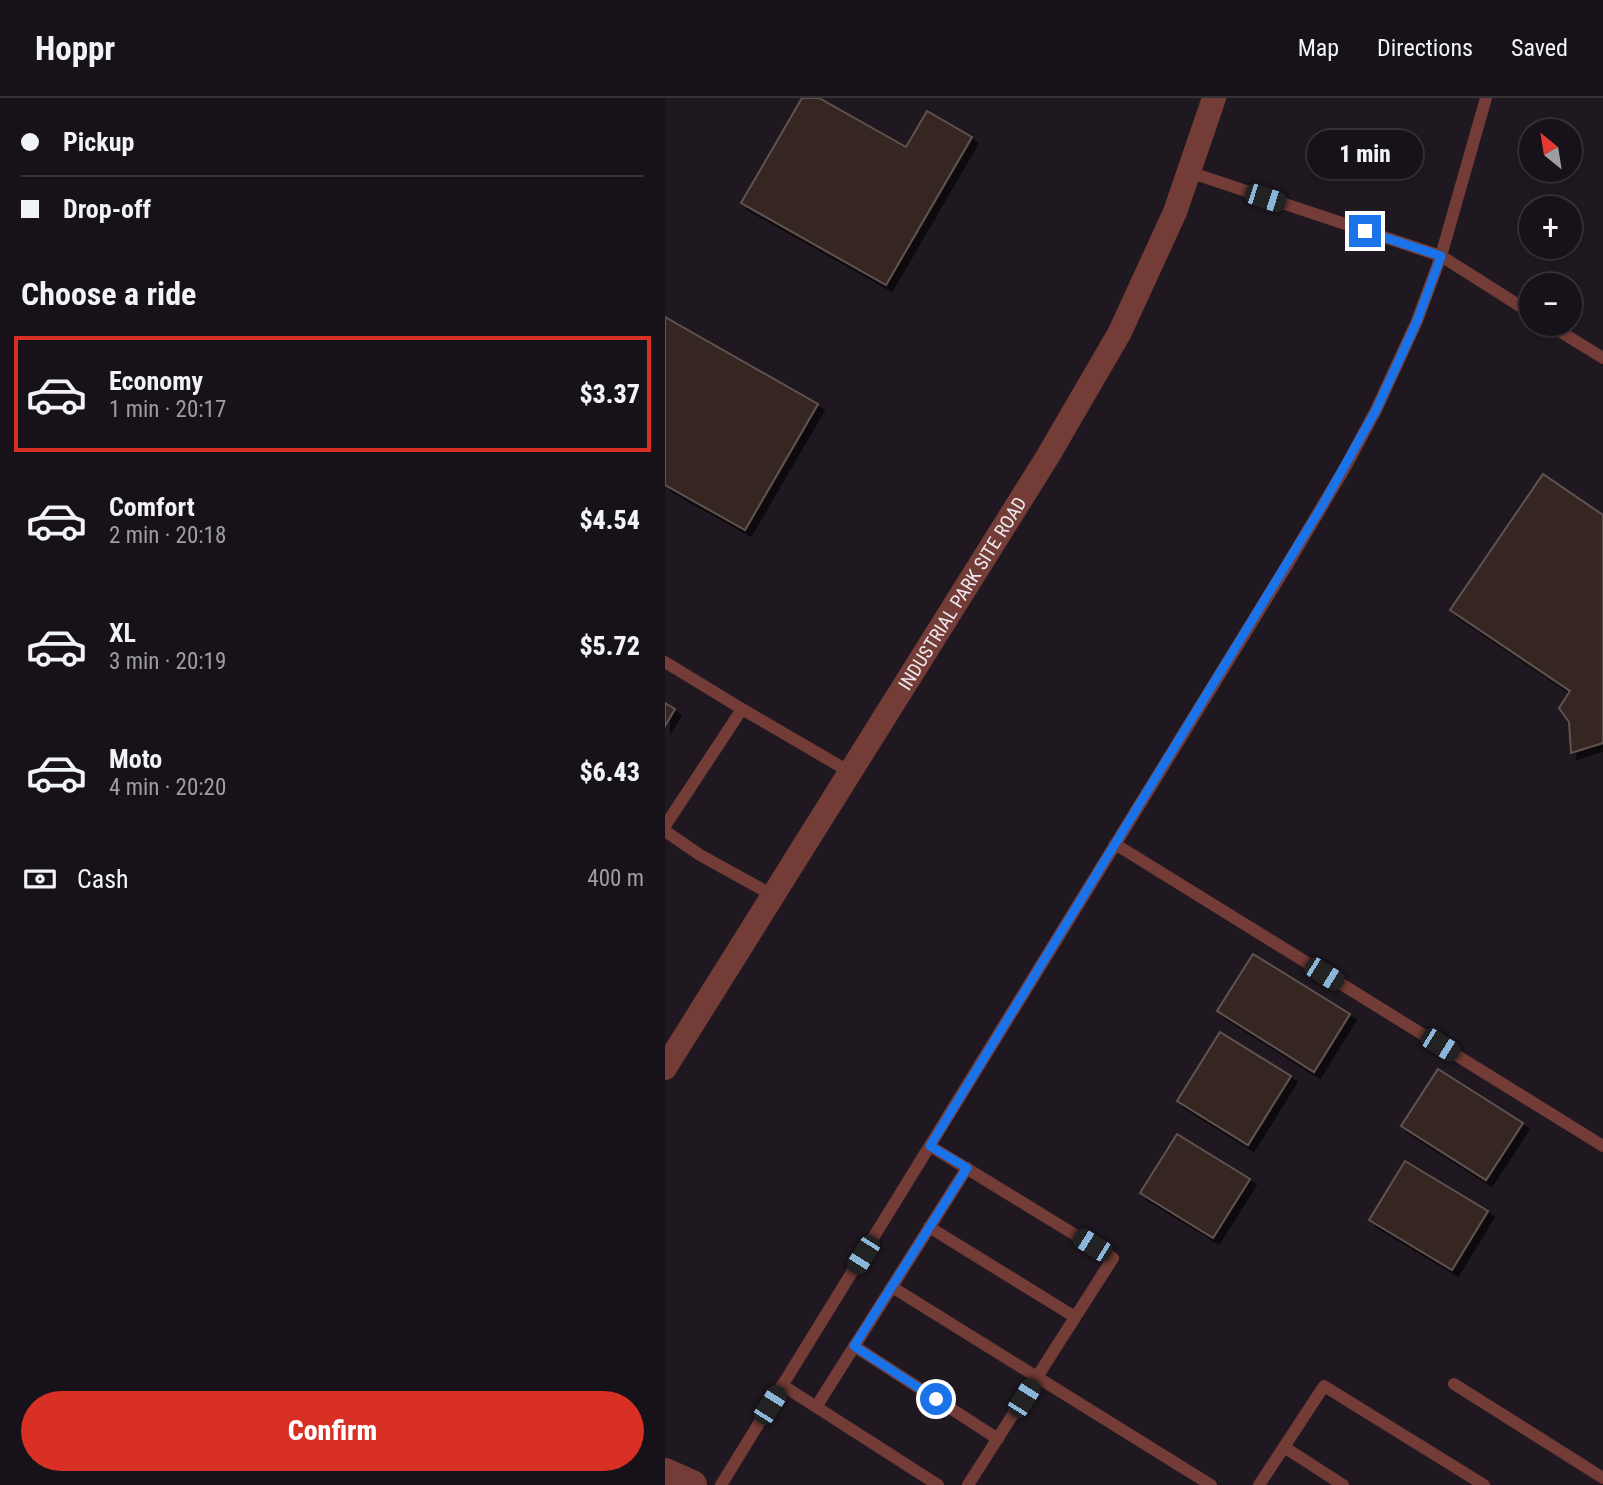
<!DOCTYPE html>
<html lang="en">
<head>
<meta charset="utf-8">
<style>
	body { margin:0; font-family:"Roboto Condensed",sans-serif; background:#242026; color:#f1f3f6; height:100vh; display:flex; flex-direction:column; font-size:26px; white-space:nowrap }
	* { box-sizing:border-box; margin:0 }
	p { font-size:23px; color:#9e9ea2 }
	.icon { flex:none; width:38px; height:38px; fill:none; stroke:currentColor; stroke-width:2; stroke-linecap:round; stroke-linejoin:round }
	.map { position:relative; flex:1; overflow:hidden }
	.drawer { display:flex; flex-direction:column; background:#171219; width:665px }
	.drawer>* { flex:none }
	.hud { display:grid; align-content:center; height:154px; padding:0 21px; background:#171219 }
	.needle { width:46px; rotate:330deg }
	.fabs { position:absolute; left:854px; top:21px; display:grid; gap:14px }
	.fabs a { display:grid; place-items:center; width:63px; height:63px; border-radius:50%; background:#171219; box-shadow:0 4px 10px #0003,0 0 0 2px #363238; font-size:35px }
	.end { position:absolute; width:32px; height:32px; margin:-16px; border:9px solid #1a73e8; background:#fff; box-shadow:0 0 0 4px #fff }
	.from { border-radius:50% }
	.bubble { position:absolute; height:49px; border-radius:24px; background:#171219; box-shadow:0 4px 10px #0003,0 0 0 2px #363238; font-size:23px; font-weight:800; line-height:49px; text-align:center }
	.car { position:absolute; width:21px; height:42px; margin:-21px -10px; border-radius:9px; box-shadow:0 0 5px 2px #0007; background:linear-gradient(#222 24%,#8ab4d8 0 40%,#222 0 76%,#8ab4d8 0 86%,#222 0) }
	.hud b { display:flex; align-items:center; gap:24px; height:66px; font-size:26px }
	.hud b+b { border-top:2px solid #363238 }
	.hud i { width:18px; height:18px; background:#f1f3f6 }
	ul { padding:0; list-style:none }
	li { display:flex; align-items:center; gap:21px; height:116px; margin:0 14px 10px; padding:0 7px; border:4px solid transparent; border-radius:0px }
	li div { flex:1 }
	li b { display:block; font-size:26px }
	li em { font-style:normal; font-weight:800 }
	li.selected { border-color:#d93025 }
	li>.icon { width:63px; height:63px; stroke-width:1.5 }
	h2 { padding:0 21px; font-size:32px; line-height:84px }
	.pay { display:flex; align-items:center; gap:18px; height:77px; padding:0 21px; font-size:26px }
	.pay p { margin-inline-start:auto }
	.button { display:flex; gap:14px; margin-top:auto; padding:14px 21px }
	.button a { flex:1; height:80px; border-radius:42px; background:#d93025; color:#fff; font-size:28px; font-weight:800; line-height:80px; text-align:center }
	header { display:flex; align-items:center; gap:42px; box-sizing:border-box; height:98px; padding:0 35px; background:#171219; border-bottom:2px solid #363238 }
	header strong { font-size:33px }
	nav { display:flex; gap:38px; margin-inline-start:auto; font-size:24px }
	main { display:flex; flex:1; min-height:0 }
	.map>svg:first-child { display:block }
	.building { fill:#342623; stroke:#61534f; stroke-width:2; filter:url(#shadow) }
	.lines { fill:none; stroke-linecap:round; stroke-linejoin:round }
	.service { stroke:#743c36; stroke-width:12 }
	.minor { stroke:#743c36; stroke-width:24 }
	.tertiary { stroke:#743c36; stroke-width:30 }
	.route { stroke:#1a73e8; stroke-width:9 }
	.labels { text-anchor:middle; stroke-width:6; stroke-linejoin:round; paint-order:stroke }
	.street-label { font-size:19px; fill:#eee9f0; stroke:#1f1821 }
</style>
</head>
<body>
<header>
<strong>Hoppr</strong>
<nav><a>Map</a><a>Directions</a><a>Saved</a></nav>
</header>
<main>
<section class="drawer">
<div class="hud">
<b><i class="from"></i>Pickup</b>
<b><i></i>Drop-off</b>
</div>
<h2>Choose a ride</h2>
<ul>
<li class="selected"><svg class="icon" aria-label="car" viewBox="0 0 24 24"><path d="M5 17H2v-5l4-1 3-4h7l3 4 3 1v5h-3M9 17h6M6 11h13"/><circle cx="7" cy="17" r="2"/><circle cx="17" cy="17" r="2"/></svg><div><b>Economy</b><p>1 min · 20:17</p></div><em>$3.37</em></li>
<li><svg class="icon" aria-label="car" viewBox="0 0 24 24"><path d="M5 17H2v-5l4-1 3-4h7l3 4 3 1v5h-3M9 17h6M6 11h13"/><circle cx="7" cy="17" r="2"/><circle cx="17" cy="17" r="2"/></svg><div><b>Comfort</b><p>2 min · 20:18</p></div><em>$4.54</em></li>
<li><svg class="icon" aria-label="car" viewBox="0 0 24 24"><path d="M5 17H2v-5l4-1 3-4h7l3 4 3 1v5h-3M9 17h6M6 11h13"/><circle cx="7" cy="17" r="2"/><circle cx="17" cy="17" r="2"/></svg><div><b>XL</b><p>3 min · 20:19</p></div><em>$5.72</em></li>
<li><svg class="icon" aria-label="car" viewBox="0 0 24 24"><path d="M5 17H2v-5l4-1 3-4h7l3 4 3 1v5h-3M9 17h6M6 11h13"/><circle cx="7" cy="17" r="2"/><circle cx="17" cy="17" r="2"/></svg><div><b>Moto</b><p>4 min · 20:20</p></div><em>$6.43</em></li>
</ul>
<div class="pay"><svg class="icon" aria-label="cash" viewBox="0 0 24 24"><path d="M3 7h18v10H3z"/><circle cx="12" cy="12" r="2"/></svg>Cash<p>400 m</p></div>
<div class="button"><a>Confirm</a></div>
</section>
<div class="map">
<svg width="938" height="1387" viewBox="0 0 938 1387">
	<defs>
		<filter id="shadow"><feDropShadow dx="6" dy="6" stdDeviation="0" flood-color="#0009"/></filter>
	</defs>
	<rect width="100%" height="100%" fill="#1f1821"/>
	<path class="building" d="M137 0H154L241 49 262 13 307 39 221 187 76 105Z
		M0 219 153 306 80 432 0 387Z
		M878 376 938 417V645L906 655 904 624 894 610 905 593 785 512Z
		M0 605 10 611 0 628Z
		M588 856 685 916 649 974 552 913Z
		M555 934 626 978 583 1047 512 1003Z
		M773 971 858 1025 821 1082 736 1028Z
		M512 1036 585 1081 548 1140 475 1095Z
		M740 1063 823 1113 787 1172 704 1122Z"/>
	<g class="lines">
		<path class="service" d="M524 74 776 158 866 215
			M883 226 938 260
			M0 564 77 611
			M0 728 77 611 185 674
			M0 733 35 757 109 798
			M450 746 938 1048
			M265 1048 448 1160 303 1387
			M264 1129 410 1219
			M227 1189 546 1387
			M189 1248 333 1341
			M789 1286 938 1380
			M117 1287 273 1387
			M151 1309 302 1070
			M619 1349 678 1387
			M56 1387 621 469 681 368 711 312 752 223 776 158 821 0
			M594 1387 659 1288 819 1387"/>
		<path class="minor" id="s1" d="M0 970 383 358 455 234 510 114 549 0"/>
		<path class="tertiary" d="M0 1375 27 1387"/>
	</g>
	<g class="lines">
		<path class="route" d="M271 1301 189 1248 302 1070 265 1048 657 408 711 312 752 223 776 158 700 133"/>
	</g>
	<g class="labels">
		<g class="street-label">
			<text dy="7" stroke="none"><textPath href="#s1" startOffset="560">INDUSTRIAL PARK SITE ROAD</textPath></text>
		</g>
	</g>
</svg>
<div class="fabs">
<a><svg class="needle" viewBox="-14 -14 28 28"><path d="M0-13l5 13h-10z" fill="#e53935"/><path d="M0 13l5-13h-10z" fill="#9e9ea2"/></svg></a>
<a>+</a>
<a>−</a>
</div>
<i class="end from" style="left:271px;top:1301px"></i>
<i class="end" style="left:700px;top:133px"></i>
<div class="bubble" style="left:642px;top:32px;width:116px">1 min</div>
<i class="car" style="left:600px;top:100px;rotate:108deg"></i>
<i class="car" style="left:659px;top:876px;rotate:122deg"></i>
<i class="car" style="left:775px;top:947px;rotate:122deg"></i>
<i class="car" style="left:427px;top:1147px;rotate:302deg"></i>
<i class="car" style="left:198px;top:1157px;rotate:212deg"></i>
<i class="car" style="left:359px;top:1300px;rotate:32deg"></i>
<i class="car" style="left:105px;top:1307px;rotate:32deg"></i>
</div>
</main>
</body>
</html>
